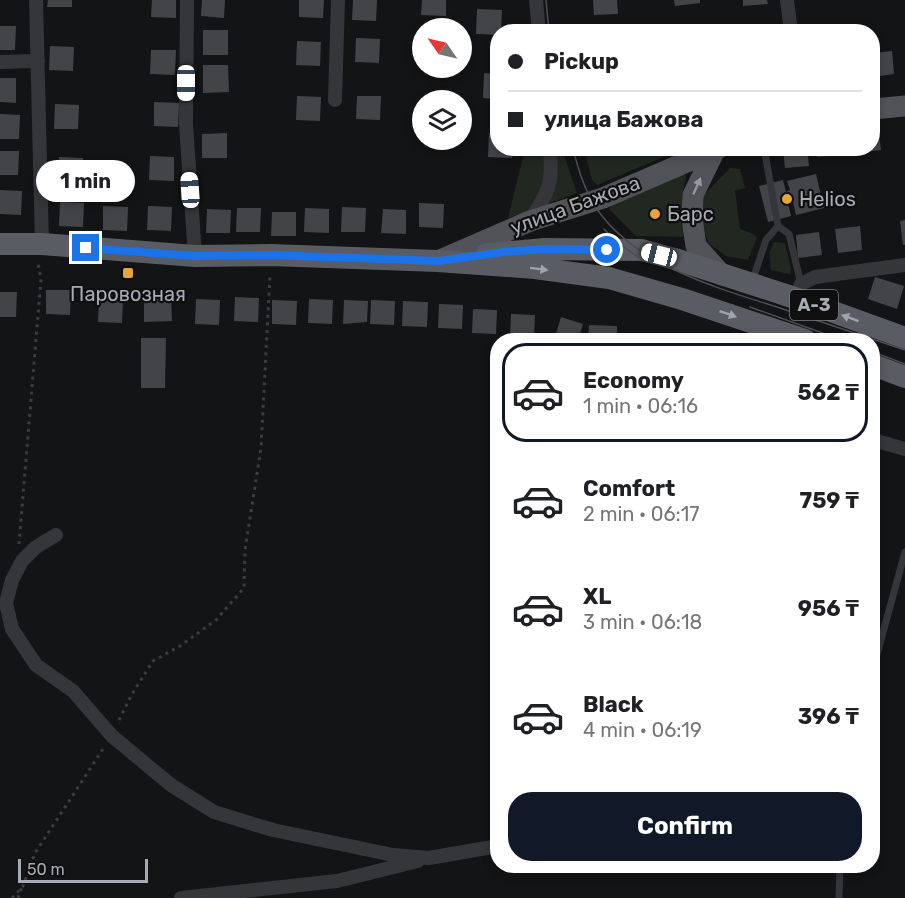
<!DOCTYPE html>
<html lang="en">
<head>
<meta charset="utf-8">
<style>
	body { margin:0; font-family:Rubik,sans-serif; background:#f6f6f6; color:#202124; height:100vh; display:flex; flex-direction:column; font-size:22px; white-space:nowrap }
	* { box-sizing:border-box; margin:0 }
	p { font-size:20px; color:#757577 }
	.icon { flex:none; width:33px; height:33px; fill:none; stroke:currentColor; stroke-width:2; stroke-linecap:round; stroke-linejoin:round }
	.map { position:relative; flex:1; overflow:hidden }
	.side { position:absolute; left:490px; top:333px; width:390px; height:540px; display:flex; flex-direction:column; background:#fff; border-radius:24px; box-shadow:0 3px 9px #0003 }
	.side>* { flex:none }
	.guide { position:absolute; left:490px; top:24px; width:390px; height:132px; border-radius:24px; box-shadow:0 3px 9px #0003; display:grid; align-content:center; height:132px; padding:0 18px; background:#fff }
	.needle { width:39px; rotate:304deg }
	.controls { position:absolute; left:412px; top:18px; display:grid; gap:12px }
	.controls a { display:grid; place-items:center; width:60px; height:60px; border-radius:50%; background:#fff; box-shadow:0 3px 9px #0003; font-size:30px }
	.scale { position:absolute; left:18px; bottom:15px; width:130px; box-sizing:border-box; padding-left:6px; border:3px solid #a6abb5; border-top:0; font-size:16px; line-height:21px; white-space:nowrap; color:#a6abb5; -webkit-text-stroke:4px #0f0f10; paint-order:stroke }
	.end { position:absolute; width:27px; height:27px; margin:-14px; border:8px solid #1a73e8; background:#fff; box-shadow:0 0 0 3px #fff }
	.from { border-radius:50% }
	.bubble { position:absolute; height:42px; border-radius:21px; background:#fff; box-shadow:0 3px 9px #0003; font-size:20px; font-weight:700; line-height:42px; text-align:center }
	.car { position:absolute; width:18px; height:36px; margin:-18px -9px; border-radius:8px; box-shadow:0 0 4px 2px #0007; background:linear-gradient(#fff 24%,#345 0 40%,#fff 0 76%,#345 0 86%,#fff 0) }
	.guide b { display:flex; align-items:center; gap:21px; height:57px; font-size:22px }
	.guide b+b { border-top:2px solid #e0e0e0 }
	.guide i { width:15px; height:15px; background:#202124 }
	ul { padding:10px 0 0; list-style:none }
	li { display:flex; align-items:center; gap:18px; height:99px; margin:0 12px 9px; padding:0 6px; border:3px solid transparent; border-radius:24px }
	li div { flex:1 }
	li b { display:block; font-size:22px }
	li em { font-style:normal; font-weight:700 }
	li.selected { border-color:#111827 }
	li>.icon { width:54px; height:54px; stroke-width:1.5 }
	.action { display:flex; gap:12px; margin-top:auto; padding:12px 18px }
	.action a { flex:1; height:69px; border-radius:24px; background:#111827; color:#fff; font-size:24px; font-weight:700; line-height:69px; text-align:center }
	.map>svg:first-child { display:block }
	.green { fill:#202820 }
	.building { fill:#434448 }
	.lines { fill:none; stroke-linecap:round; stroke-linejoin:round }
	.path { stroke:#3b3d41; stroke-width:3; stroke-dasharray:3 4.5; stroke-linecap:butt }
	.service { stroke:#35363a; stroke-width:7 }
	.minor { stroke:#35363a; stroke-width:14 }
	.primary { stroke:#515359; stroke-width:21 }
	.trunk { stroke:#595c62; stroke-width:22 }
	.tram { stroke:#4c4e53; stroke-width:1.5 }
	.oneway { fill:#9599a3 }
	.oneway2 { fill:#9ea3ad }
	.route { stroke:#1a73e8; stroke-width:8 }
	.poi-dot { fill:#e7a43a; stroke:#0f0f10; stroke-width:2 }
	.labels { text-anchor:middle; stroke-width:4.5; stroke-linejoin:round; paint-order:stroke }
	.shield { fill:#0f0f10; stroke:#797c84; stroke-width:1.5 }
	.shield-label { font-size:18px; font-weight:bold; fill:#a6abb5 }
	.poi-label { font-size:20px; fill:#a6abb5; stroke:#0f0f10; text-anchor:start }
	.street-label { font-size:20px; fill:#a6abb5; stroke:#0f0f10 }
</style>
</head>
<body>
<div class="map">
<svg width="905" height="898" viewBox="0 0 905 898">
	<rect width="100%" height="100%" fill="#131415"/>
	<path class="green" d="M525 149H562L577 193 508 218Z
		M584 149V148L683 149 597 185 592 180Z
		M730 168 740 169 745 188 735 191 740 229 755 235 757 238 748 260 726 256 708 243 701 218 703 196Z
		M683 171 686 178 682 195 686 233 682 237 636 236 609 209 615 202Z
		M774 242 785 243 791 269 790 274 771 270 769 253Z"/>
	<path class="building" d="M48 0H72V7H47Z
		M152 0H176V18L151 17Z
		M202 0H225L224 18 201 16Z
		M299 0H324L323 18 299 17Z
		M353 0H377L376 21 352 20Z
		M422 0H446V16L421 15Z
		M593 0H617L618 14 594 15Z
		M674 0H700V3L675 6Z
		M743 0H767L768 4 743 6Z
		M477 9 502 10 501 32H498V35L476 34Z
		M0 26H16L15 50H0Z
		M203 30H228V55H203Z
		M356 38 380 39 379 63 355 62Z
		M297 41 321 42 320 66 296 65Z
		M50 46 74 47 73 71 49 70Z
		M151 50H176L175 75 150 74Z
		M892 51 894 74 873 77V53Z
		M203 65H228L229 92 203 93Z
		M484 73 498 74V99L483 98Z
		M0 78H16V103L0 102Z
		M297 96 321 97 320 121 296 120Z
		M357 96H381L380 120 356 119Z
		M154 102 179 103 178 127 154 126Z
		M55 104 79 105 78 129H54Z
		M0 114 20 115 19 139H0Z
		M878 126 881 150 857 153 856 148H873V127Z
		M227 133V158H202V134Z
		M489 133H498V148H513L512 158 488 157Z
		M783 148H807L809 166 785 168Z
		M816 148H841V155L817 157Z
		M0 151H19L18 175H0Z
		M150 156 174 157V181L149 180Z
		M59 157 83 158 82 182 58 181Z
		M816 174 824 208 796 215 793 202 788 203 791 216 768 222 759 186 783 180 786 192 790 190 787 181Z
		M0 190 22 191 21 215 0 214Z
		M60 202 84 203 83 227 59 226Z
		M419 203 444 204 443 228 419 227Z
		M103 206 128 207 127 231 103 230Z
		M148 206 172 207 171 231 147 230Z
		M342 207 366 208 365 232H341Z
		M237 208H261L260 232H236Z
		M305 208 329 209V233L304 232Z
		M207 209 231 210 230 233H206Z
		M383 209 406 210V234L381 233Z
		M272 212H296V236H271Z
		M905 220V245H903L900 221Z
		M860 226 862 250 838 253 835 229Z
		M819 232 822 255 798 258 796 235Z
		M875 277 904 286 897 309 868 299Z
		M46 290H71L70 315 46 314Z
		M0 292H17L16 317H0Z
		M144 297H171L172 321 144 322Z
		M235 297 259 298 258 322 234 321Z
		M99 298 123 299 122 323 98 322Z
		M196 299 220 300 219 325 195 324Z
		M309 299 333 300 332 324 308 323Z
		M272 300 297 301 296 325 272 324Z
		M344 300 368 301 367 322 343 324Z
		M371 300 395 301 394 325 370 324Z
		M403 301 428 302 427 327 402 326Z
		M439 304 463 305 462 329 438 328Z
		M473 309 497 310 496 334 472 333Z
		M511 314 535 315 534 339 510 338Z
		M561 317 583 324 578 340H554Z
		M589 325 617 326V340H588Z
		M634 334 658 340H632Z
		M141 338H166L165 388H141Z"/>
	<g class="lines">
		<path class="path" d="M19 544 41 279 38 263
			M119 720 132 694 153 661 180 646 216 620 244 588 245 550 261 448 270 275
			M12 898 23 886 35 853 103 749
			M18 898 22 887"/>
		<path class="service" d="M764 148 778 226 789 234 801 284
			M753 279 766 240 778 226
			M873 669 905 552
			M839 898 840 866"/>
		<path class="minor" d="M36 0 42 244
			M187 0 186 124 195 256
			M536 0 539 32
			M787 0 791 32
			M0 62 38 61
			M335 100 338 0
			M530 221C549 191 553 184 550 148
			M795 298 801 284 815 277 905 265
			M873 440 905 449
			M56 535 36 547 22 561 12 580 6 603 12 629 36 665 73 691 112 736 171 785 214 812 273 830 393 855 429 858 498 846
			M181 898 337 881 418 861"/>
		<path class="primary" d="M873 109 905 106
			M715 150 693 195 692 218 696 246 722 275
			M438 261 530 221 603 198 719 148"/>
		<path class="trunk" d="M0 244H42L195 256 271 255 438 261 535 268 609 278 682 299 805 340
			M487 254 545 249 642 250 675 259 795 298 905 338
			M873 365 905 377"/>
		<path class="tram" d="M546 0 549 32
			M573 148C578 170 586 194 599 212 639 267 721 289 783 309 824 323 864 336 905 350
			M604 229 618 243 638 257
			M750 307 842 340
			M873 352 905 364"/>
	</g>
	<defs><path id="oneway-solid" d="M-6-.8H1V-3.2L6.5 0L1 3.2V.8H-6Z" transform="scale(1.5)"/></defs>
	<use class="oneway" href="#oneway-solid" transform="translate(697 186) rotate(-66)"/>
	<g class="oneway2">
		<use href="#oneway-solid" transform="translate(539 269) rotate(7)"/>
		<use href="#oneway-solid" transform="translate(728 314) rotate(19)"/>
		<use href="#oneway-solid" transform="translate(850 318) rotate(-160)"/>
	</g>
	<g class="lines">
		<path class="route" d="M86 248 195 256 271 255 438 261 503 252 545 249 607 250"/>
	</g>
	<g class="poi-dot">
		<circle cx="787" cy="199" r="6"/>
		<circle cx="655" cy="214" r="6"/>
		<rect x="122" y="267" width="12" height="12" rx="3"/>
	</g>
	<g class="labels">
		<rect class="shield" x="790" y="290" width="48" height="30" rx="4.5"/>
		<g class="shield-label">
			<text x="814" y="311">А-3</text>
		</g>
		<g class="poi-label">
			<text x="799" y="206">Helios</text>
			<text x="667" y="221">Барс</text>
			<text x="128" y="301" text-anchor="middle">Паровозная</text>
		</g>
		<g class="street-label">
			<text transform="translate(575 205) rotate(-20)" y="7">улица Бажова</text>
		</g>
	</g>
</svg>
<div class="controls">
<a><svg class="needle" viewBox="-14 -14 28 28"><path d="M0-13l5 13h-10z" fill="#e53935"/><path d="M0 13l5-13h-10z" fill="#757577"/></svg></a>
<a><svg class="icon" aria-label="layers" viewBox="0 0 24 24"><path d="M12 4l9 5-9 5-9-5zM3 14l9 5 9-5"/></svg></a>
</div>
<div class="scale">50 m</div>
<i class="end from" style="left:607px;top:250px"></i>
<i class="end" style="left:86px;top:248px"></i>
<div class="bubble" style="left:36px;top:160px;width:99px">1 min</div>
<i class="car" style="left:186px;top:83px;rotate:180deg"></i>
<i class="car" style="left:190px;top:190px;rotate:356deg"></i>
<i class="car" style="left:659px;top:255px;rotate:284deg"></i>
<div class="guide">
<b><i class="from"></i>Pickup</b>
<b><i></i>улица Бажова</b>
</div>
<section class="side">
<ul>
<li class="selected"><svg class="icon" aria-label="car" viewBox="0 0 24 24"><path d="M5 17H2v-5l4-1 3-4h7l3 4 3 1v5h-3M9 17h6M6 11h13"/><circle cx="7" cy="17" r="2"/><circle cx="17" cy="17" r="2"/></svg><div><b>Economy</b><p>1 min · 06:16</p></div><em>562 ₸</em></li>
<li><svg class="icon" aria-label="car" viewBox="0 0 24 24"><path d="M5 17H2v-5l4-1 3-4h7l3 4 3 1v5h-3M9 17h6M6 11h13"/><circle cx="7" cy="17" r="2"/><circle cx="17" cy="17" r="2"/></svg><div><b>Comfort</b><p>2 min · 06:17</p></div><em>759 ₸</em></li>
<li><svg class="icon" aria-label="car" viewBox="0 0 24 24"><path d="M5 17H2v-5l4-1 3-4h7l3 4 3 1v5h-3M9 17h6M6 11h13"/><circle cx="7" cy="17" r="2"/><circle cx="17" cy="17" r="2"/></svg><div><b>XL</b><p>3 min · 06:18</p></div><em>956 ₸</em></li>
<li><svg class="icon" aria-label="car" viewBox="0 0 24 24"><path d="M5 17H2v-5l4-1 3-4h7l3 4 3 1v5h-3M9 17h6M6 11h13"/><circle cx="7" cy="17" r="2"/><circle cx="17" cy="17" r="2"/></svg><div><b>Black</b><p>4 min · 06:19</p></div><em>396 ₸</em></li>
</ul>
<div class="action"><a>Confirm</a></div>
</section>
</div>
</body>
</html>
